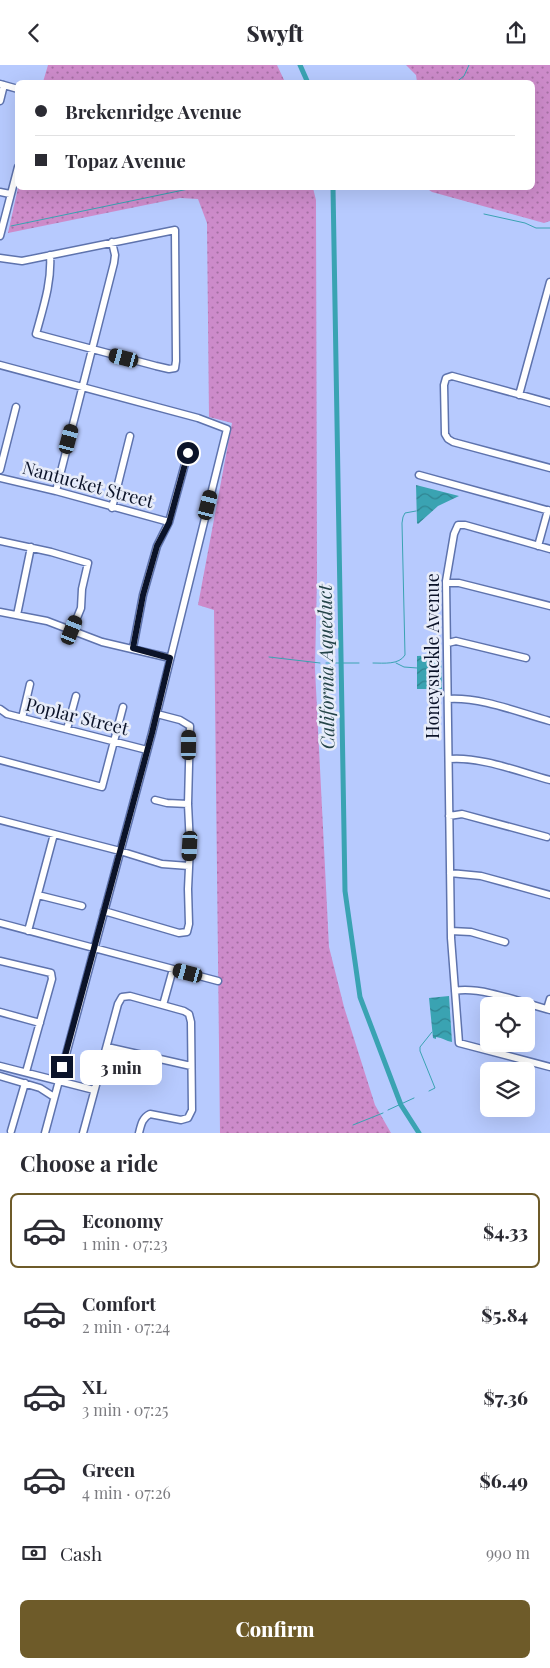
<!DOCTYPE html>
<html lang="en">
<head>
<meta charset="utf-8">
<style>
	body { margin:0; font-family:"Playfair Display",serif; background:#f7f7f7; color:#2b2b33; height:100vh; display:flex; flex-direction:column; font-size:19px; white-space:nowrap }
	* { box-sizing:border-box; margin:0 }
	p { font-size:16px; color:#7c7c81 }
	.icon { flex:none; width:28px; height:28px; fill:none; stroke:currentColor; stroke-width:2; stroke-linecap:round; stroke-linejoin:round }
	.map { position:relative; height:1068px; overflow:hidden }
	.side { display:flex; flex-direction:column; background:#fff; flex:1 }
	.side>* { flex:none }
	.guide { position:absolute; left:15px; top:15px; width:520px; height:110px; border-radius:8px; box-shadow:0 5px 20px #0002; display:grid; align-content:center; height:110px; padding:0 20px; background:#fff }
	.fabs { position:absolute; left:480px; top:932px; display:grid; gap:10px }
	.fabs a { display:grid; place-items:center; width:55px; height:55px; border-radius:8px; background:#fff; box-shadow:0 5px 20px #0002; font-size:25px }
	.end { position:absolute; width:22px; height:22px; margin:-11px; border:6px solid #0b1329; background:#fff; box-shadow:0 0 0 2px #fff }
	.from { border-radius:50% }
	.bubble { position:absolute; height:35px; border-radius:8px; background:#fff; box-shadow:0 5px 20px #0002; font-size:16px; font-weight:800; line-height:35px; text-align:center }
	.car { position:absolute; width:15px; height:30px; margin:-15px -8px; border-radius:6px; box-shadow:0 0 4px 1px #0007; background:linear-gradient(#222 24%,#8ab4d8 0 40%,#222 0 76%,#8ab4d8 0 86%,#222 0) }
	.guide b { display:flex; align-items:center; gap:18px; height:48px; font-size:19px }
	.guide b+b { border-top:1px solid #e1e1e2 }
	.guide i { width:12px; height:12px; background:#2b2b33 }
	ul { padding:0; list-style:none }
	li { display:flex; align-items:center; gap:15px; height:75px; margin:0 10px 8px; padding:0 10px; border:2px solid transparent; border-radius:8px }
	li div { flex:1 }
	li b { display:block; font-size:19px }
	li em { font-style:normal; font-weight:800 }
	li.on { border-color:#6e5b29 }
	li>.icon { width:45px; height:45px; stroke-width:1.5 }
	h2 { padding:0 20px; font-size:22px; line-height:60px }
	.pay { display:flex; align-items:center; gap:12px; height:55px; padding:0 20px; font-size:19px }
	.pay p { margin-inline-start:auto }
	.primary-button { display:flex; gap:10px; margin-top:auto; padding:10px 20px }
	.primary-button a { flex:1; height:58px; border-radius:8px; background:#6e5b29; color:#fff; font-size:20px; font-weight:800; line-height:58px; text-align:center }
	header { display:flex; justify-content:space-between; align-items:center; height:65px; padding:0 20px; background:#fff; font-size:22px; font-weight:800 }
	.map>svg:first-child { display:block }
	.grass { fill:url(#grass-dots) }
	.water { fill:url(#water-waves) }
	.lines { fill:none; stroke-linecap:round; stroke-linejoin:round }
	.stream { stroke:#3aa3b2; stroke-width:1 }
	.canal { stroke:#3aa3b2; stroke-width:5 }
	.minor-casing { stroke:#5e73ad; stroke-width:9 }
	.minor { stroke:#fff; stroke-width:6 }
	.route { stroke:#0b1329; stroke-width:6 }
	.labels { text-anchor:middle; stroke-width:5; stroke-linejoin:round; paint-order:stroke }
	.street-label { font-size:18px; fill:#0b1329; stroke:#e7ecf9 }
	.water-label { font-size:19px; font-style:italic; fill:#244348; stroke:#e7ecf9 }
</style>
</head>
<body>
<header><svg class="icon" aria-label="back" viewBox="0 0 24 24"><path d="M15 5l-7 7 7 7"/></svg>Swyft<svg class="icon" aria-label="share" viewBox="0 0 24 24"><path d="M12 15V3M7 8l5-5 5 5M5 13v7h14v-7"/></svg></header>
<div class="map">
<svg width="550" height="1068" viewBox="0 0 550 1068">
	<defs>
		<pattern id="grass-dots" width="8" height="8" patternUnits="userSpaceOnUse" patternTransform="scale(1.25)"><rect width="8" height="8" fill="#cd8bca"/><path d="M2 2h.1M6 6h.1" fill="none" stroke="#a570a4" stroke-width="1.8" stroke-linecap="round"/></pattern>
		<pattern id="water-waves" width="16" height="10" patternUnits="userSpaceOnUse" patternTransform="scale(1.25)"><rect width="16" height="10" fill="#3aa3b2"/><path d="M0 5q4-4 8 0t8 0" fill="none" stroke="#2f8491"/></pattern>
	</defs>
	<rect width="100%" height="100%" fill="#b7cafe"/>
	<path class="grass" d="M48 0H277L285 17H43Z
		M406 0H550V156L544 158 432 127 426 123 532 122V18L417 17 416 10Z
		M18 123H313L316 135 317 512 315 604 329 882 344 942 375 1040 391 1068H220L214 545 198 540 232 358 209 352 207 158 198 134 180 133 8 168Z"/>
	<path class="water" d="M416 420 459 431 438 441 418 459 417 458Z
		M441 590 442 624H417V591Z
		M449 931 452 977C446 976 443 973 436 972V974L433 973 429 933Z"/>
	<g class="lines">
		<path class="stream" d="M455 18 464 11 469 0
			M484 149 525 158 536 163H550
			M11 161 198 122
			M269 592 320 598
			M326 598H359
			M373 598C384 598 399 600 405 590L402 458 403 452 405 448 416 446
			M396 598 404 602 417 603
			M429 1026 435 1023 420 986V982L432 967
			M388 1045 414 1033
			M353 1060 383 1048"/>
		<path class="canal" d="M300 0 308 18
			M333 122 345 826 360 932 401 1040 419 1068"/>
		<defs>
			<path id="minor" d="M0 19 18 24
				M0 36 4 20
				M0 127 10 129
				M0 171 18 102
				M0 193 22 196 175 165 176 296 175 303 169 304 156 301 36 269C43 243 52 217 50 190
				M0 300 198 353 227 364 152 668 45 1068
				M519 330 550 217
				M550 338 452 311 446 313 444 320 445 369 448 374 453 377 550 403
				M0 405 16 342
				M419 410 550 446
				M0 413 56 426 169 457
				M56 426 114 198 115 190 112 177
				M112 443 130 371
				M0 476 51 487 88 498 82 524 81 543 72 565
				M538 481 548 445
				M550 484 465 460H458L454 469 446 516 451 873 459 978 550 1002
				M446 518H459L550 541
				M0 547 47 556 102 577 170 593
				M17 550 31 482
				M448 578 456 576 526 593
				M133 583 143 530 157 481 169 457 188 388
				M448 634C482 632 517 647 550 656
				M0 644 7 649 147 685
				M22 653 30 619
				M67 664 76 631
				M449 694C479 691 520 707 550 715
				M0 695 102 722 123 642
				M155 735 167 738 188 739
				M449 751 462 749 547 772
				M0 755 120 786 162 799 189 801
				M450 808 481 811 550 830
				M38 830 82 841
				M104 846 179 868 187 867 189 859 188 824 190 781 188 739 190 661 180 655 157 649
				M0 858 218 916
				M28 866 54 769
				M451 866 471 867 505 877
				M0 896 51 908 52 914 26 1007
				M455 926C480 921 524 938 550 945
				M163 940 173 904
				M547 944 550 934
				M0 947 40 958
				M107 982 191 1001
				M0 1001 94 1025
				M0 1011 40 1023 54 1032
				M11 1066 25 1018
				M83 1068 118 939 122 932 130 931 184 946 189 949 191 957 192 1045 188 1053 181 1055 150 1049C142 1053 141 1060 139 1068"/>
		</defs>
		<use href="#minor" class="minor-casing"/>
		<use href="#minor" class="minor"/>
	</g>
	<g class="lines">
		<path class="route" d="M62 1002 152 668 170 593 133 583 143 530 157 481 169 458 188 388"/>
	</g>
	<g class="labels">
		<g class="street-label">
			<text transform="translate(88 420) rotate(15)" y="6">Nantucket Street</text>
			<text transform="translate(433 591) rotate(-90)" y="6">Honeysuckle Avenue</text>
			<text transform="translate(77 652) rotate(14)" y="6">Poplar Street</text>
		</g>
		<g class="water-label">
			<text transform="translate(326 602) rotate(-91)" y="7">California Aqueduct</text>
		</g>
	</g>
</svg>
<div class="fabs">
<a><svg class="icon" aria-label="locate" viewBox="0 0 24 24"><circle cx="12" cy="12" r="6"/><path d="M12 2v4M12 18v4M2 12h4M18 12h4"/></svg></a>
<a><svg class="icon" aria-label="layers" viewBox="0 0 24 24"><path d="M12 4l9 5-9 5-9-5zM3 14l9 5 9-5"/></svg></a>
</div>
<i class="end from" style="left:188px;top:388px"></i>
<i class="end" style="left:62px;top:1002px"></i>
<div class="bubble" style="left:80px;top:985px;width:82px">3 min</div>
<i class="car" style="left:124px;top:293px;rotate:285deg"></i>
<i class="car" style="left:69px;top:374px;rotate:15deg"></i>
<i class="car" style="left:208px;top:440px;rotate:14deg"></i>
<i class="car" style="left:72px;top:565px;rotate:22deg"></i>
<i class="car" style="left:189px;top:680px;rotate:1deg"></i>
<i class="car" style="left:190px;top:781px;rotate:183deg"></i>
<i class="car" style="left:188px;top:908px;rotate:285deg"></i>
<div class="guide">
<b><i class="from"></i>Brekenridge Avenue</b>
<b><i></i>Topaz Avenue</b>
</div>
</div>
<section class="side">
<h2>Choose a ride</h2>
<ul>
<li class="on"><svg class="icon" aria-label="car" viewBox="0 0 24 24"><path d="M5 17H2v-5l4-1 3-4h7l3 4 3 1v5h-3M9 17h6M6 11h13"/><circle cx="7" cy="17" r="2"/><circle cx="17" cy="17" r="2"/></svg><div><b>Economy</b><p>1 min · 07:23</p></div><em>$4.33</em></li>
<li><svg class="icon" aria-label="car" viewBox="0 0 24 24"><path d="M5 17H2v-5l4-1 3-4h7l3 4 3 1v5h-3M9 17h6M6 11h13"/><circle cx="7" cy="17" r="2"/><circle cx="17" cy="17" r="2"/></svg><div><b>Comfort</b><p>2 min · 07:24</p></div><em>$5.84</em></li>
<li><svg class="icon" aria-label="car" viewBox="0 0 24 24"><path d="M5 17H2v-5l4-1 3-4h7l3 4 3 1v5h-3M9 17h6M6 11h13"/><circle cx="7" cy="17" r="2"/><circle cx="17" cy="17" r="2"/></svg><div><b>XL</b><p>3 min · 07:25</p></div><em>$7.36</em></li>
<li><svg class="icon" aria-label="car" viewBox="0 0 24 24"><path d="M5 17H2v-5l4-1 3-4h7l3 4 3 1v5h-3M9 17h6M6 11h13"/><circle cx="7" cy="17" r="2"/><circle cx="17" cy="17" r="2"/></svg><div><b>Green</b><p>4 min · 07:26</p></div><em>$6.49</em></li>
</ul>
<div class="pay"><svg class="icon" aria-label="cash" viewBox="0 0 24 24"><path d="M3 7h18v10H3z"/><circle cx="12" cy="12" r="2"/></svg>Cash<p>990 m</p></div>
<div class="primary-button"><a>Confirm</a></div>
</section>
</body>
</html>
